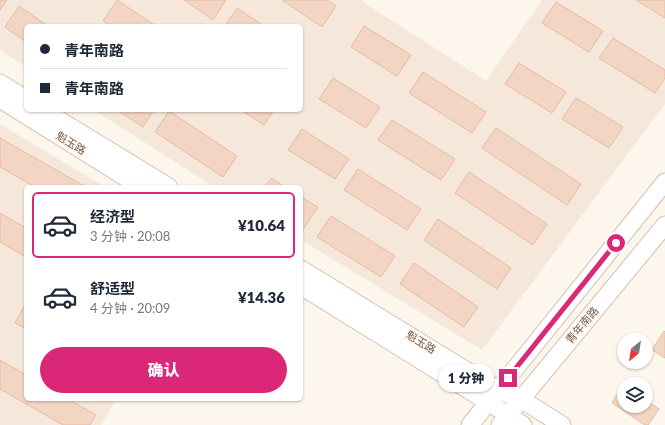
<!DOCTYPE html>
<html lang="zh">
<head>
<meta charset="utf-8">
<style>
	body { margin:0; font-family:Lato,"Noto Sans SC",sans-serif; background:#f2f2f3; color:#1f2937; height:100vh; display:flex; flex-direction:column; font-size:15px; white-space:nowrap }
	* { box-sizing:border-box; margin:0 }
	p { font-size:13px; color:#747a83 }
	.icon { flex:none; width:22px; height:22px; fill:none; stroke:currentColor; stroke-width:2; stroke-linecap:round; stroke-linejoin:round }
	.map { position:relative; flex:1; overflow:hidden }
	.details { position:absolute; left:24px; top:185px; width:279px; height:216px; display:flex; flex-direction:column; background:#fff; border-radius:6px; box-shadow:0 1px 3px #0004 }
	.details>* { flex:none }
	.guide { position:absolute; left:24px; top:24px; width:279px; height:88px; border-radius:6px; box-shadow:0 1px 3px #0004; display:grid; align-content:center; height:88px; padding:0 16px; background:#fff }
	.needle { width:26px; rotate:210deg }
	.tools { position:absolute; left:617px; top:333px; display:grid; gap:8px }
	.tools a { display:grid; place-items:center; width:36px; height:36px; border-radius:50%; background:#fff; box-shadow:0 1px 3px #0004; font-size:20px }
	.end { position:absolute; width:18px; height:18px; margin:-9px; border:5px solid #db2777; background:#fff; box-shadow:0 0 0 2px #fff }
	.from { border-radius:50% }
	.bubble { position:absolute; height:28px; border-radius:14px; background:#fff; box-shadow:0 1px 3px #0004; font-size:13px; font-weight:800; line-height:28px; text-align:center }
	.guide b { display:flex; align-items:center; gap:14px; height:38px; font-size:15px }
	.guide b+b { border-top:1px solid #e0e1e3 }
	.guide i { width:10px; height:10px; background:#1f2937 }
	ul { padding:7px 0 0; list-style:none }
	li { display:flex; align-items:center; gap:12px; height:66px; margin:0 8px 6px; padding:0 8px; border:2px solid transparent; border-radius:6px }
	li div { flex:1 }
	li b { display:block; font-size:15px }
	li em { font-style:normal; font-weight:800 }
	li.selected { border-color:#db2777 }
	li>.icon { width:36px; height:36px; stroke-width:1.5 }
	.action { display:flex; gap:8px; margin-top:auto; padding:8px 16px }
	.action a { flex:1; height:46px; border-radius:24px; background:#db2777; color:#fff; font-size:16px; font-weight:800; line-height:46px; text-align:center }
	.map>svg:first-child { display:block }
	.residential { fill:#f5e8da }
	.building { fill:#f3d5c3; stroke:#e6bba3 }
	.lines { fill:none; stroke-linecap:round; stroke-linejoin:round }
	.secondary-casing { stroke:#d6c0b0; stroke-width:19 }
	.secondary { stroke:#fff; stroke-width:17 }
	.route { stroke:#db2777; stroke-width:5 }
	.labels { text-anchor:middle; stroke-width:4; stroke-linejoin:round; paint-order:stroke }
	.street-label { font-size:11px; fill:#7a5c4d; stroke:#fffaf3 }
</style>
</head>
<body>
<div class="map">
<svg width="665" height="425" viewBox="0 0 665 425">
	<rect width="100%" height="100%" fill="#fdf6ec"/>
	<path class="residential" d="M0 0H360L486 81 542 0H665V104L482 350 301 240V187H214L94 110H301V26H26V67L0 50Z
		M0 124 105 187H26V399H116L101 425H0Z"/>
	<path class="building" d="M0 0H7L0 10Z
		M117 0 156 26H111L103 21Z
		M184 0H226L213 20Z
		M282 0H327L336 6 322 27Z
		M636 0H665V18Z
		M556 2 603 31 589 52 542 23Z
		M19 6 48 26H26V42L5 27Z
		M237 8 264 26H225Z
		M364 26 411 55 397 76 351 47Z
		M613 38 665 70V78L655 93 599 58Z
		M519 63 566 92 552 113 505 84Z
		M423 72 486 112 472 133 409 93Z
		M333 78 380 107 366 128 319 99Z
		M576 98 623 127 609 148 562 119Z
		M117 110H154L143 127Z
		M241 110H274L264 125Z
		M169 111 237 156 223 177 155 132Z
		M392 120 455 159 441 180 378 140Z
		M496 128 581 184 567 205 482 148Z
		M302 129 349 159 335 179 288 150Z
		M0 138 86 187H35L0 167Z
		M358 169 421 209 407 230 344 190Z
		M469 172 547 224 533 245 455 193Z
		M271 178 285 187H265Z
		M301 197 318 207 304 228 301 227Z
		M0 213 26 228V257L0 242Z
		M331 216 395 256 381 277 317 237Z
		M438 219 511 268 497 289 424 240Z
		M414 263 478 307 464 327 400 284Z
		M26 303V329L15 323Z
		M664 331 665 332V358L652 350Z
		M0 360 26 375V399H68L96 415 90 425H63L0 389Z
		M623 385 624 386V406H646V400L659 409 648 425H645L612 403Z"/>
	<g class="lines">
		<defs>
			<path id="secondary" d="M0 83 26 99
				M0 99 141 187
				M43 110 169 187
				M301 269 498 390 521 399 562 425
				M301 286 488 402 523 425
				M470 425 665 182
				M500 425 665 225"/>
		</defs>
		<use href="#secondary" class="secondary-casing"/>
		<use href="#secondary" class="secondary"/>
	</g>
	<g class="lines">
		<path class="route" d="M508 378 616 243"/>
	</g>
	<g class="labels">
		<g class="street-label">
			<text transform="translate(71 143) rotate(32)" y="4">魁玉路</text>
			<text transform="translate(582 325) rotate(-50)" y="4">青年南路</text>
			<text transform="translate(421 342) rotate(32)" y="4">魁玉路</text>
		</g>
	</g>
</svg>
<div class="tools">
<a><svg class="needle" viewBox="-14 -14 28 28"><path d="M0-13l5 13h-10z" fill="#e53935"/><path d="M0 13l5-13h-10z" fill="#747a83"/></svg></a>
<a><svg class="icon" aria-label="layers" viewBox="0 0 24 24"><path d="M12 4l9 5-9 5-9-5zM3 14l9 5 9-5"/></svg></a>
</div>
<i class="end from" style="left:616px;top:243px"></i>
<i class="end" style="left:508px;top:378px"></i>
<div class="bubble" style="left:438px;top:364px;width:56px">1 分钟</div>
<div class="guide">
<b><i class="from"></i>青年南路</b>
<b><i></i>青年南路</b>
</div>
<section class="details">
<ul>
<li class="selected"><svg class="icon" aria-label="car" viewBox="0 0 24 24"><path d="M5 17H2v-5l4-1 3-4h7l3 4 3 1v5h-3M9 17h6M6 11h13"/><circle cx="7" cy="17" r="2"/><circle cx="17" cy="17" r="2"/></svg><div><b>经济型</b><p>3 分钟 · 20:08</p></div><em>¥10.64</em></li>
<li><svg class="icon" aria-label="car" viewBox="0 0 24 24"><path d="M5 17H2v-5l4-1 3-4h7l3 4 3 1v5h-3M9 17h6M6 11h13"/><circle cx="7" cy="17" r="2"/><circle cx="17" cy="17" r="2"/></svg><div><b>舒适型</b><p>4 分钟 · 20:09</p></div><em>¥14.36</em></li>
</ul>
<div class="action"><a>确认</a></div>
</section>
</div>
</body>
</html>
